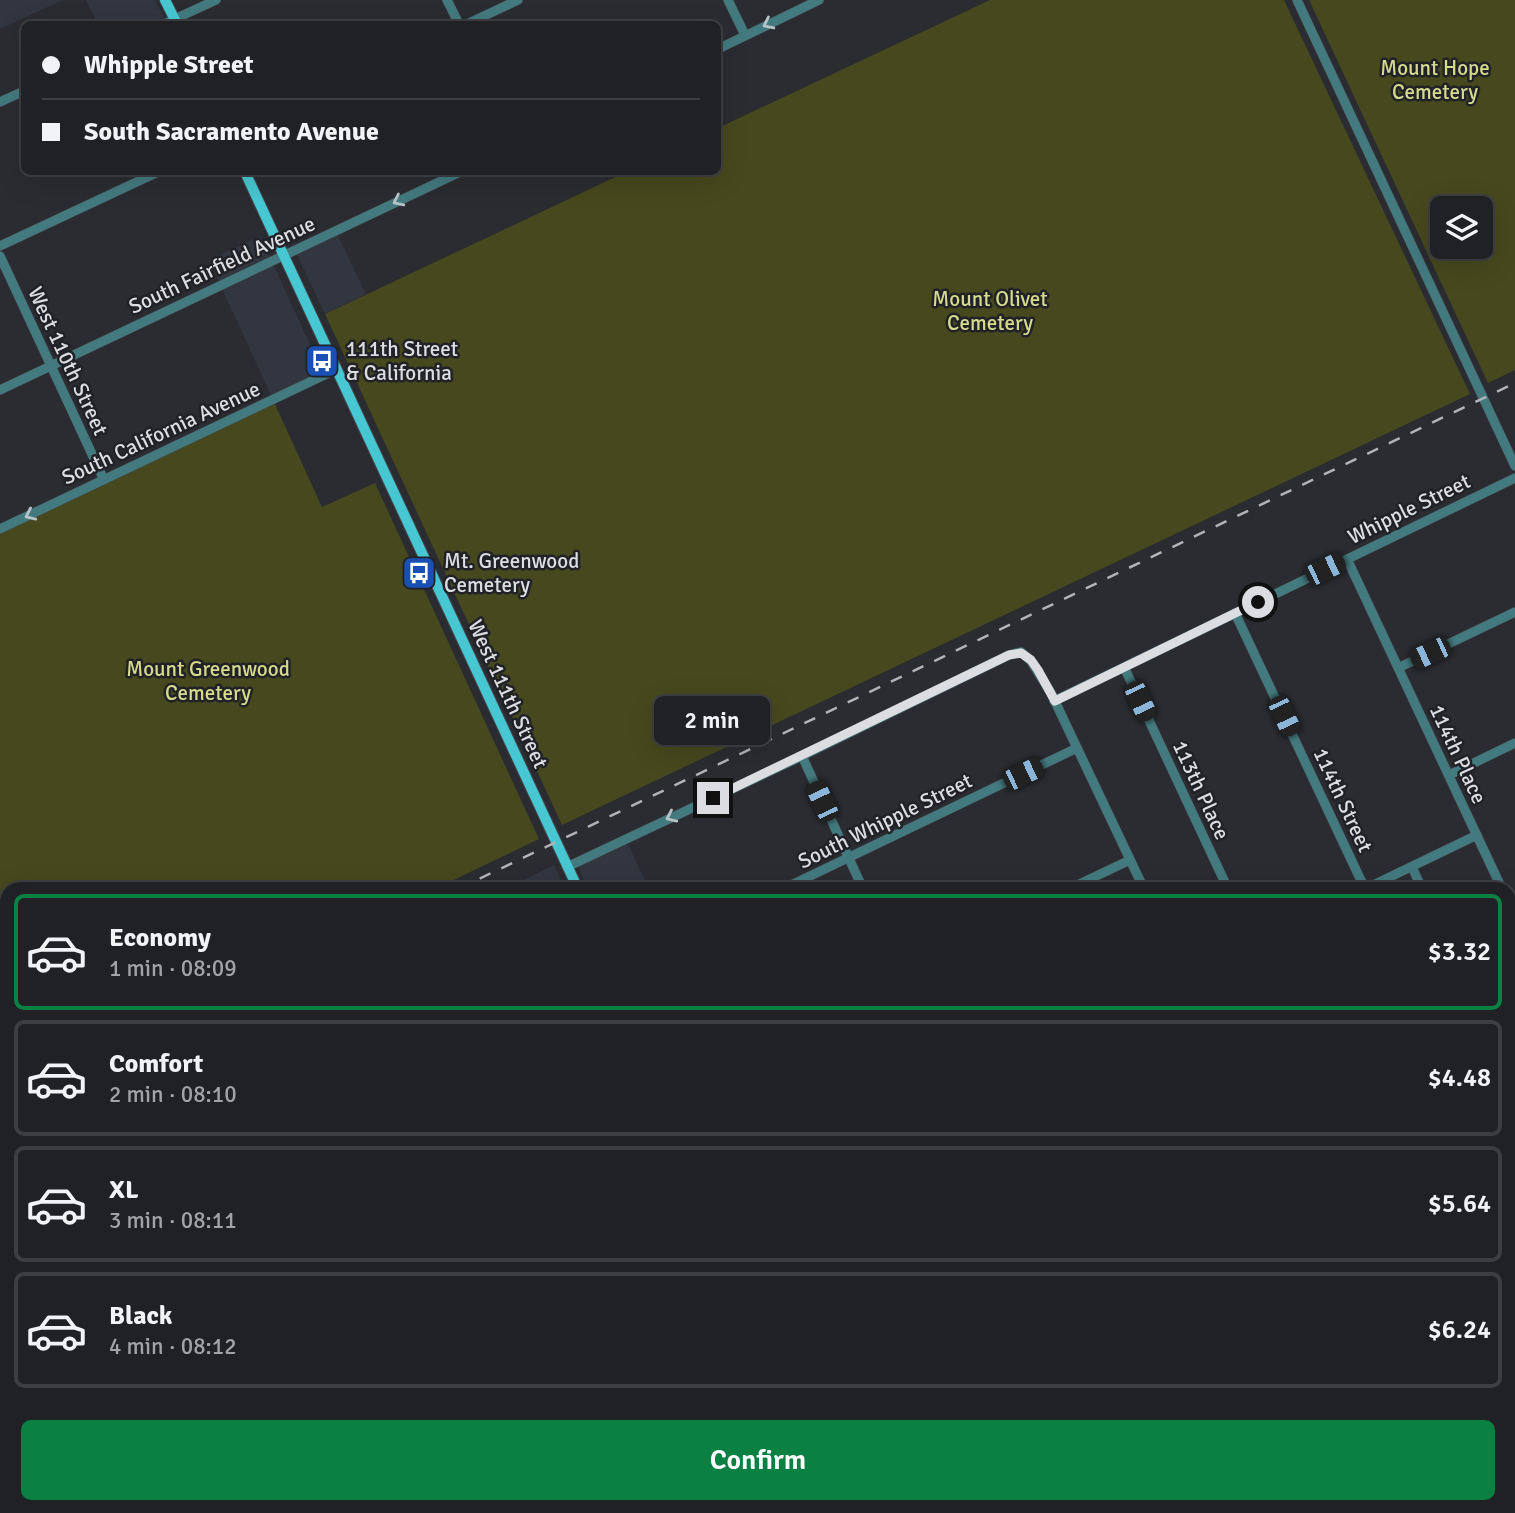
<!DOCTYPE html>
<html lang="en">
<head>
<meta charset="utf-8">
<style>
	body { margin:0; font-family:Signika,sans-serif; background:#2d2e32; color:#f1f3f6; height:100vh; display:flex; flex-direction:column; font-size:26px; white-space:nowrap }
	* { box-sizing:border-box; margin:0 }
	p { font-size:23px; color:#a2a3a7 }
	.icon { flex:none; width:38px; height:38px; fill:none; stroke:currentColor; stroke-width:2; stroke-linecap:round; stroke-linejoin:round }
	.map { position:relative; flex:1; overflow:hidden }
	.panel { position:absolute; left:0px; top:882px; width:1516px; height:632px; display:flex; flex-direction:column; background:#202125; border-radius:21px 21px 0 0; box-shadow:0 7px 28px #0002,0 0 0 2px #3d3e42 }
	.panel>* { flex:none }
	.guide { position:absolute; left:21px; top:21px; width:700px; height:154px; border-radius:10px; box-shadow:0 7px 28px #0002,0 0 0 2px #3d3e42; display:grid; align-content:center; height:154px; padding:0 21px; background:#202125 }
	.controls { position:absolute; left:1430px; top:196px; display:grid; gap:14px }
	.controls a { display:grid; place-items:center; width:63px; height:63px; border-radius:10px; background:#202125; box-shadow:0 7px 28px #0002,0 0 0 2px #3d3e42; font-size:35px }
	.end { position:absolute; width:32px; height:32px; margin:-16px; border:9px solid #dcdde1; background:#111; box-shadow:0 0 0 4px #111 }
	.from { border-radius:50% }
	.bubble { position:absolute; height:49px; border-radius:10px; background:#202125; box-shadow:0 7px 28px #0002,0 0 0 2px #3d3e42; font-size:23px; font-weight:600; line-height:49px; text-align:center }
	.car { position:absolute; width:21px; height:42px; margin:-21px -10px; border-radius:9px; box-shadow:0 0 5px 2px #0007; background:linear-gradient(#222 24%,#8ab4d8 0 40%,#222 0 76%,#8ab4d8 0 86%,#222 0) }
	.guide b { display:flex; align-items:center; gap:24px; height:66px; font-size:26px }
	.guide b+b { border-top:2px solid #3d3e42 }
	.guide i { width:18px; height:18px; background:#f1f3f6 }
	ul { padding:12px 0 0; list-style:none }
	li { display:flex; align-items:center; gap:21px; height:116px; margin:0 14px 10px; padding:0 7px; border:4px solid #3d3e42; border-radius:10px }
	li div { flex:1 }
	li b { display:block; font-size:26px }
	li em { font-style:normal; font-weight:600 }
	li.current { border-color:#0b8043 }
	li>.icon { width:63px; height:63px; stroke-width:1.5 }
	.primary-button { display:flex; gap:14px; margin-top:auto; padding:14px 21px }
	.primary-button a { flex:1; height:80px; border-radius:10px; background:#0b8043; color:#fff; font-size:28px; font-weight:600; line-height:80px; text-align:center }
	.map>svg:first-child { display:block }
	.built { fill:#313640 }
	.green { fill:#46481d; fill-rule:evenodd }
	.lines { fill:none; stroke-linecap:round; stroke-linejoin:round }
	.minor-casing { stroke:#46484d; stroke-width:10 }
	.major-casing { stroke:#46484d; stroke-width:12 }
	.minor { stroke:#437a7f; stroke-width:9 }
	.major { stroke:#47c7d2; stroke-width:10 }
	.rail { stroke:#b2b3b8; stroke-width:2.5; stroke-dasharray:12 12; stroke-linecap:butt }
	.oneway { stroke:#b6c4c8 }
	.route { stroke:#dcdde1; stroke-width:9 }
	.labels { text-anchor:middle; stroke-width:5; stroke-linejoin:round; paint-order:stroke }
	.park-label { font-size:21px; fill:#d5da8c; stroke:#202227 }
	.street-label { font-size:21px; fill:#dcdde1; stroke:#202227 }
	.poi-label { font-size:21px; fill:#dcdde1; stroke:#202227; text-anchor:start }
</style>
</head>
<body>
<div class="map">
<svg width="1515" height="1513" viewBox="0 0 1515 1513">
	<rect width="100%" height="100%" fill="#2a2c31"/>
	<path class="built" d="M0 0H63L0 29Z
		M86 0H155L164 18 149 24H98Z
		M334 227 366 294 325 314 293 246Z
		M260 236 326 379 274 402 209 260Z
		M628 844 649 889H588L578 867Z
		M554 865 565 889H509V887Z
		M765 1507H854L856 1513H768Z"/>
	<path class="green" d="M990 0H1284L1470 394 562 825 325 314 626 172H718V128Z
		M1309 0H1515V370L1488 383ZM1442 208H1480V247H1442Z
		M274 402 322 507 375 483 539 839 435 889H7V1094L0 1098V533Z"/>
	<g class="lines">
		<defs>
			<path id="minor" d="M447 0 459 24
				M728 0 745 35
				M1297 0 1515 466
				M164 24 216 0
				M467 24 518 0
				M718 49 819 0
				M0 102 24 91
				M0 246 158 172
				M0 256 104 480
				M0 390 460 172
				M0 529 337 369
				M1347 559 1502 889
				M1235 613 1365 889
				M1124 667 1228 889
				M1398 668 1515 612
				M1054 701 1515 478
				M802 756 863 889
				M1449 775 1515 743
				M567 867 802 756 1009 655 1021 652 1031 661 1051 693 1144 889
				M1412 867 1422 889
				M783 889 1077 748
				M1069 889 1130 860
				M1365 889 1477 835
				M1508 904 1515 918
				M1508 1103 1515 1100
				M0 1142 7 1139
				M1508 1225 1515 1238
				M1508 1248 1515 1245
				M0 1270 7 1267
				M0 1410 7 1407
				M0 1477 7 1493
				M14 1507 16 1513
				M298 1507 300 1513
				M582 1507 584 1513
				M1297 1507 1300 1513
				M69 1513 82 1507
				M669 1513 682 1507
				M954 1513 967 1507
				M1255 1513 1268 1507"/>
			<path id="major" d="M165 0 177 24
				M245 172 578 889
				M1508 963 1515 960
				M867 1507 869 1513
				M357 1513 370 1507"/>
		</defs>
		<use href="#minor" class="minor-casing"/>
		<use href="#major" class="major-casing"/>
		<use href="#minor" class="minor"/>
		<use href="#major" class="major"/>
		<path class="rail" d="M458 889 1515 383
			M0 1114 7 1110"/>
	</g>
	<defs><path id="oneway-chevron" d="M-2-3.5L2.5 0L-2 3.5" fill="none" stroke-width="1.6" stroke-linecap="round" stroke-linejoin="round" transform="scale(1.75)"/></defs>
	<g class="oneway">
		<use href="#oneway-chevron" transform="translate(768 24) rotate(154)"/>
		<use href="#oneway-chevron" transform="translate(398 201) rotate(154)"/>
		<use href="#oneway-chevron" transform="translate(30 515) rotate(155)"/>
		<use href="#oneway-chevron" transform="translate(671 817) rotate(155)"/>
	</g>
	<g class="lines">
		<path class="route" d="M713 798 1009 655 1021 653 1031 660 1038 670 1055 701 1258 602"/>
	</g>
	<defs>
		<symbol id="bus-square" viewBox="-11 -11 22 22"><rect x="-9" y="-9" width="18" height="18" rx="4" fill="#1a4fb4" stroke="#202227"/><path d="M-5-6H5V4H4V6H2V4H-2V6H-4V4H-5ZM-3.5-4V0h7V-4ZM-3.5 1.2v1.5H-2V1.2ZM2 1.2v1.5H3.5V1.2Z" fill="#fff"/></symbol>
	</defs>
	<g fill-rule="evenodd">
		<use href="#bus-square" x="303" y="342" width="38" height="38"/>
		<use href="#bus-square" x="400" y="554" width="38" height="38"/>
	</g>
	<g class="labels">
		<g class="park-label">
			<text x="1435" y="75">Mount Hope<tspan x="1435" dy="24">Cemetery</tspan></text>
			<text x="990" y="306">Mount Olivet<tspan x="990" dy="24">Cemetery</tspan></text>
			<text x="208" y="676">Mount Greenwood<tspan x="208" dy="24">Cemetery</tspan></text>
		</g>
		<g class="street-label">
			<text transform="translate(222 265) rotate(-25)" y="7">South Fairfield Avenue</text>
			<text transform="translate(68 361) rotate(65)" y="7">West 110th Street</text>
			<text transform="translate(161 433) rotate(-25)" y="7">South California Avenue</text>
			<text transform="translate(1409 509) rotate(-26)" y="7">Whipple Street</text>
			<text transform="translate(508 694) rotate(65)" y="7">West 111th Street</text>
			<text transform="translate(1458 754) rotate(65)" y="7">114th Place</text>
			<text transform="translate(1201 790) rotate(65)" y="7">113th Place</text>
			<text transform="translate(1343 800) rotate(65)" y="7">114th Street</text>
			<text transform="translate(885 821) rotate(-26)" y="7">South Whipple Street</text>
		</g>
		<g class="poi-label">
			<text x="346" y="356">111th Street<tspan x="346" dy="24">&amp; California</tspan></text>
			<text x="444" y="568">Mt. Greenwood<tspan x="444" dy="24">Cemetery</tspan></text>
		</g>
	</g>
</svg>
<div class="controls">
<a><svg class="icon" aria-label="layers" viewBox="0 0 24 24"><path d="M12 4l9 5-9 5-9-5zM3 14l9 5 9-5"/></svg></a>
</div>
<i class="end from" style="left:1258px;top:602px"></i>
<i class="end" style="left:713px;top:798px"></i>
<div class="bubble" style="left:654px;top:696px;width:116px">2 min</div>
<i class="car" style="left:1325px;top:569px;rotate:64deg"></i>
<i class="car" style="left:1430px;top:653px;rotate:245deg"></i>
<i class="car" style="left:1140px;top:701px;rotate:155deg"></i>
<i class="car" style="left:1284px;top:716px;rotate:155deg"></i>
<i class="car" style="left:1023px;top:774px;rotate:64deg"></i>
<i class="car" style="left:822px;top:801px;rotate:335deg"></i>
<div class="guide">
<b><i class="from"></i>Whipple Street</b>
<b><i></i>South Sacramento Avenue</b>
</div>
<section class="panel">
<ul>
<li class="current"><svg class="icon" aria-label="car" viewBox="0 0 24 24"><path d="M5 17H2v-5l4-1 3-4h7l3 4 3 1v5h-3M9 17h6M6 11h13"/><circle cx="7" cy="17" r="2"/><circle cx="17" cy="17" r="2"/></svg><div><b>Economy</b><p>1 min · 08:09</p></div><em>$3.32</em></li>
<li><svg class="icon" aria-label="car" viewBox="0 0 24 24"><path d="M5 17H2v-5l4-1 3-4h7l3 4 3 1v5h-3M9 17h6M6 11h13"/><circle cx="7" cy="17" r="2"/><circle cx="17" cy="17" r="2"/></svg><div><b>Comfort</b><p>2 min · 08:10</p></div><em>$4.48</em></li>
<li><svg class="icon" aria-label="car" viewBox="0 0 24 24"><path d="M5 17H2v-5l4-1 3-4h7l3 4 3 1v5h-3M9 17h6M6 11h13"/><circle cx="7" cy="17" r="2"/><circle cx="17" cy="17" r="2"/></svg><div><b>XL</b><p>3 min · 08:11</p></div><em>$5.64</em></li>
<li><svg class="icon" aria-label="car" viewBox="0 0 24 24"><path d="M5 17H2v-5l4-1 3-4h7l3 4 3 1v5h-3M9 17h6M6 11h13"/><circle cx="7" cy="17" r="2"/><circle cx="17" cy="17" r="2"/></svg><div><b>Black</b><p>4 min · 08:12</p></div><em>$6.24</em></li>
</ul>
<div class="primary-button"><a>Confirm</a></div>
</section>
</div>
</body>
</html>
